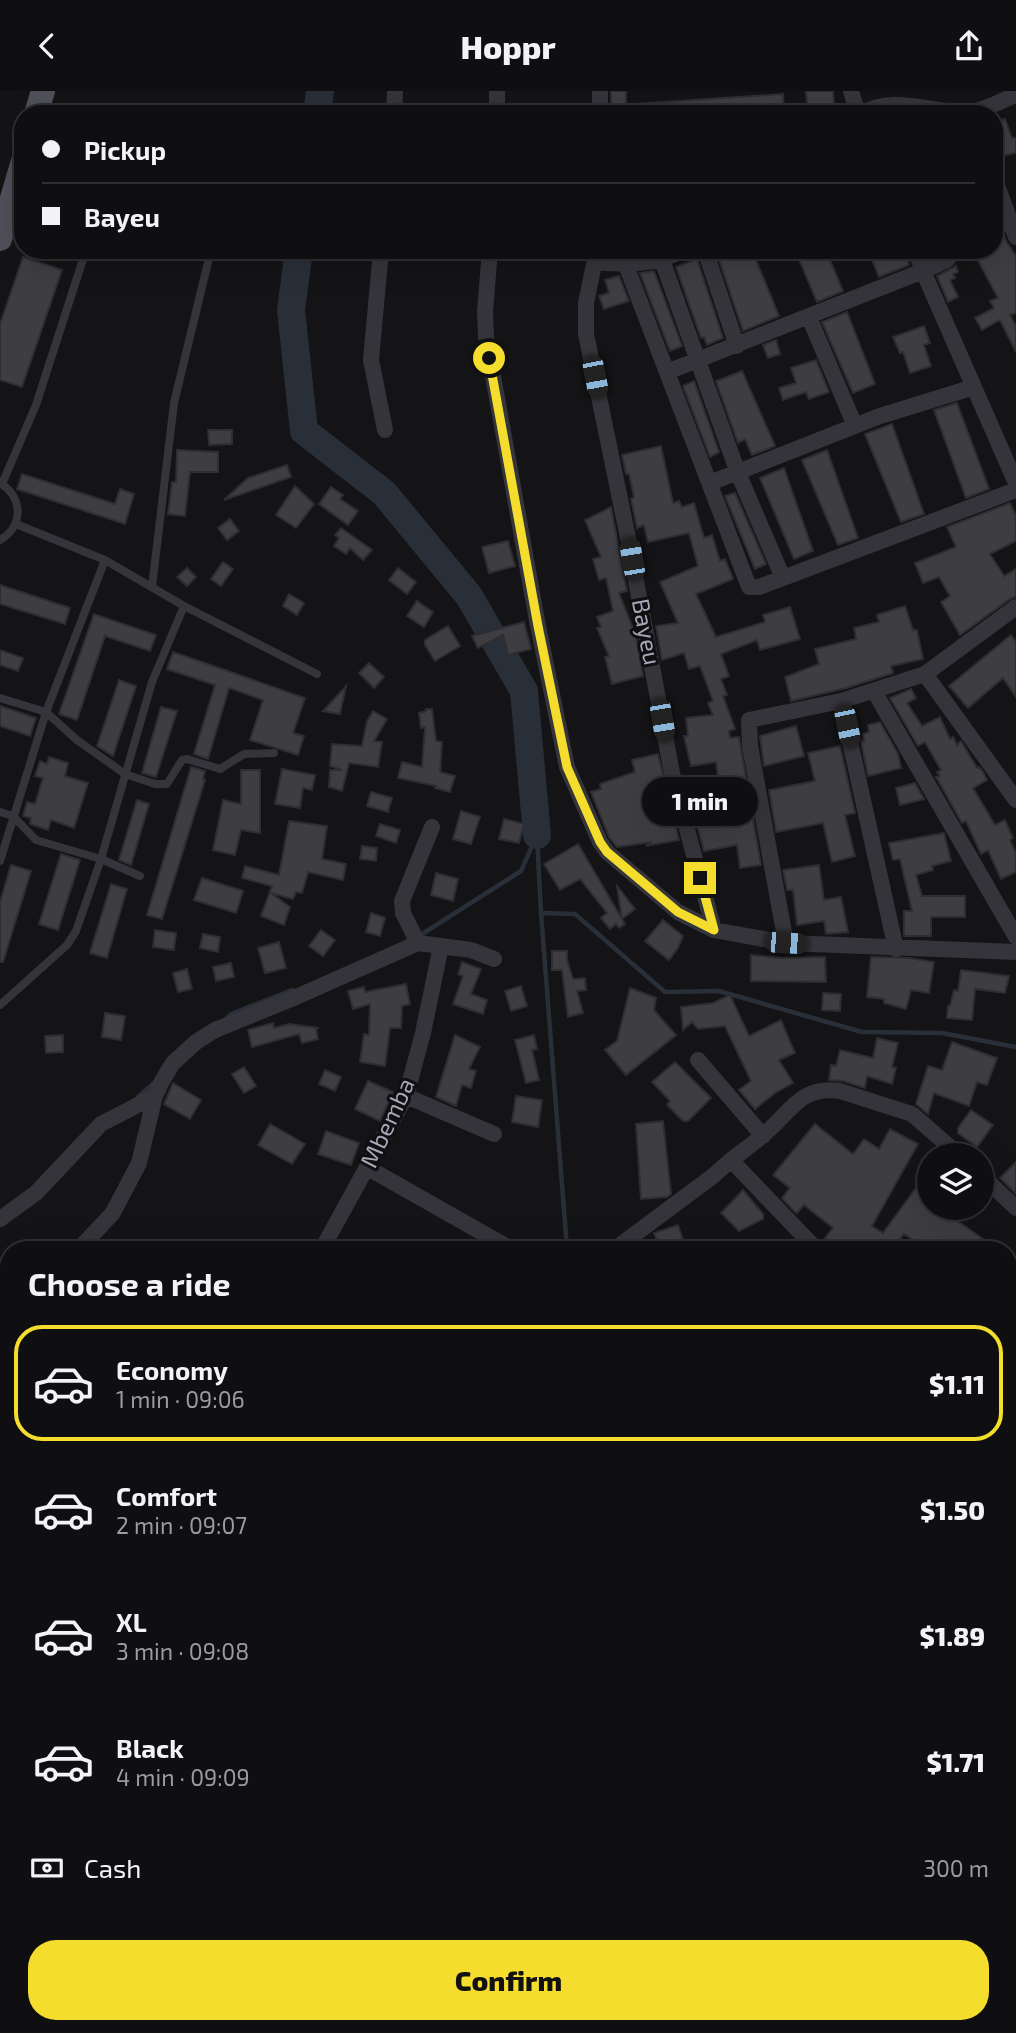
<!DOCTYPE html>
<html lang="en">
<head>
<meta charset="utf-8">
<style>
	body { margin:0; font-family:"Exo 2",sans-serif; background:#181719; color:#f1f3f6; height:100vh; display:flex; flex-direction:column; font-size:26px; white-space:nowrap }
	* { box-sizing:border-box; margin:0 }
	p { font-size:23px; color:#9b9c9f }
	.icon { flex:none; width:38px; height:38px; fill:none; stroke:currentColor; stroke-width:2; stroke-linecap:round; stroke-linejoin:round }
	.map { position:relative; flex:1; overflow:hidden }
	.sheet { position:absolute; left:0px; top:1150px; width:1017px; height:793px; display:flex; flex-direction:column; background:#0f0e10; border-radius:28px 28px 0 0; box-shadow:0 7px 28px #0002,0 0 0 2px #2f2e30 }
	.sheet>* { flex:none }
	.top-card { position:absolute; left:14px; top:14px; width:989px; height:154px; border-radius:28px; box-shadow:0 7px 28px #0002,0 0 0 2px #2f2e30; display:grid; align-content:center; height:154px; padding:0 28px; background:#0f0e10 }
	.controls { position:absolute; left:917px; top:1052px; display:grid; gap:14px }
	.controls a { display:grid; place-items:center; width:77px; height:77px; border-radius:50%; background:#0f0e10; box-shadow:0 7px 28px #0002,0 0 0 2px #2f2e30; font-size:35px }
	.end { position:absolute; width:32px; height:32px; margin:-16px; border:9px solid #f4dd2c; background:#111; box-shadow:0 0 0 4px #111 }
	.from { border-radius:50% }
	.bubble { position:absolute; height:49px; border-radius:24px; background:#0f0e10; box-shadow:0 7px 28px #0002,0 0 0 2px #2f2e30; font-size:23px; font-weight:800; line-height:49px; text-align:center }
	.car { position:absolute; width:21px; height:42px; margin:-21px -10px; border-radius:9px; box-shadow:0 0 5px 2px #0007; background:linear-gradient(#222 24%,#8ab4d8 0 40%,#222 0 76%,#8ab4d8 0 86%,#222 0) }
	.top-card b { display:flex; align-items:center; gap:24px; height:66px; font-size:26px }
	.top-card b+b { border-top:2px solid #2f2e30 }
	.top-card i { width:18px; height:18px; background:#f1f3f6 }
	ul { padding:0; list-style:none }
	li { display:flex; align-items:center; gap:21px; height:116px; margin:0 14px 10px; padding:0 14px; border:4px solid transparent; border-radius:28px }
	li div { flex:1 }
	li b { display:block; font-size:26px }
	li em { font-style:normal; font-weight:800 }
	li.selected { border-color:#f4dd2c }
	li>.icon { width:63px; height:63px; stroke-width:1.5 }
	h2 { padding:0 28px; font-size:32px; line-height:84px }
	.pay { display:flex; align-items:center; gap:18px; height:77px; padding:0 28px; font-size:26px }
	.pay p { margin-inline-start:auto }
	.cta { display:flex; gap:14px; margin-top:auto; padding:14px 28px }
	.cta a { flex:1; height:80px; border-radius:28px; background:#f4dd2c; color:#111; font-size:28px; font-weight:800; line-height:80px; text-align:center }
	header { display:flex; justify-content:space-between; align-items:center; height:91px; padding:0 28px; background:#0f0e10; font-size:32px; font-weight:800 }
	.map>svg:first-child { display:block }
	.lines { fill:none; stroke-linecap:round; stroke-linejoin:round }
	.stream { stroke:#292f39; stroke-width:4.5 }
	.river { stroke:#292f39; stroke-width:28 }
	.building { fill:#3e3d42; stroke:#2e2d31; stroke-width:2 }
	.lane { stroke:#35343a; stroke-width:8 }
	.street { stroke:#35343a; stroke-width:16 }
	.primary { stroke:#505059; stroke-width:24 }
	.route { stroke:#f4dd2c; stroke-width:9 }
	.labels { text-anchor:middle; stroke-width:6; stroke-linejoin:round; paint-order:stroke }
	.street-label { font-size:24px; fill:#a5a6b6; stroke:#0f0e10 }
</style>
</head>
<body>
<header><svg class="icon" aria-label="back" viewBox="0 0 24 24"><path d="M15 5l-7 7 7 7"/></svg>Hoppr<svg class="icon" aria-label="share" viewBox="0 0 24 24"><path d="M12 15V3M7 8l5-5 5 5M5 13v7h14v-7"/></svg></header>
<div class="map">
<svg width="1016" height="1942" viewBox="0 0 1016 1942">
	<rect width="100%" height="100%" fill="#141315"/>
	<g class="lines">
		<path class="stream" d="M537 745 541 822 567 1158
			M541 822 575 823 665 901 719 900 862 941 942 942 1016 956
			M419 845 521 780 537 744
			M227 927 231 923 292 899
			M138 1006 155 991
			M1008 1703 1016 1751
			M190 1942 197 1934"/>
		<path class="river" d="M317 23 320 0
			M299 159 291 219 304 340 384 402 469 505 524 600 537 744"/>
	</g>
	<path class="building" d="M611 0H626V17H611Z
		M806 0H833L835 23H808Z
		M783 3 784 21 635 23V13Z
		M1005 28 1012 47H1016V62L1001 65 995 31Z
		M994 116 1006 150 1016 165V222L1010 224 1016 235V261L1000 229 982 239 975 227 994 217 990 210 998 207 975 164 977 163 976 159H994Z
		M752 159 779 225 743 240 716 160Z
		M795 159H826L843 200 817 211Z
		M868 159H905L909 174 879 186Z
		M23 166 62 179 22 296 0 289V233Z
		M697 168 723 247 707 254 704 246 701 247 676 176Z
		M956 175 958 181 953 183 955 187 950 189 958 206 948 211 937 185Z
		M654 180 682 255 670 260 640 182Z
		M619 185 629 210 604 218 599 205 609 202 605 189Z
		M847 221 875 293 853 302 822 231Z
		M924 235 930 252 924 254 931 275 910 282 903 261 900 262 893 246Z
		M776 249 780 263 768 267 763 254Z
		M816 269 829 301 809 308 806 301 783 309 779 297 796 292 791 277Z
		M742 280 775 355 752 364 745 348 738 352 716 290Z
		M694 290 719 361 710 366 683 295Z
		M957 312 989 398 966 407 934 319Z
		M892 333 924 423 901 431 865 343Z
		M208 339H232V353L209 354Z
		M661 355 673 412 679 410 682 416 694 412 704 447 712 444 720 470 725 468 733 488 696 503 716 546 765 531 763 524 790 516 800 548 760 559 757 549 721 563 729 585 721 588 727 604 723 605 735 638 729 640 730 647 739 646 761 774 740 777 737 754 704 760 694 723 723 719 716 671 691 675 684 645H688L686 627 713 624 708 612 713 610 700 575 689 578 684 562 662 569 656 535 678 532 660 491 698 475 689 442 648 451 644 434 637 437 631 408 634 406 629 383H626L622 364Z
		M177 359 218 361V381H190L185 425 168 423 172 391H176Z
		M827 359 858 447 838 454 802 369Z
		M287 374 291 386 224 409 248 387Z
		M784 377 813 460 794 468 760 387Z
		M22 383 115 413 120 398 134 403 125 433 17 398Z
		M295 395 314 413 296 437 276 424Z
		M331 396 343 404 340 408 358 420 348 434 319 413Z
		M735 402 766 473 755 478 725 405Z
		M1010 412 1016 425V450L990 463 1004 485 1016 478V506L1010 508 960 544 941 511 950 505 939 486 923 492 915 472 956 456 947 436Z
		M611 416 627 500 619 502 636 545 643 585 612 593 605 566 609 565 597 537 601 536 597 526 613 520 606 487 599 489 593 468 601 466 585 429Z
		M230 428 239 440 227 449 218 437Z
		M341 437 372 459 363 469 350 457 346 463 334 455 339 447 335 444Z
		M508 450 515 475 489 482 482 456Z
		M223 471 233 478 221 495 211 488Z
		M187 477 196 486 187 495 177 486Z
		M398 477 416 491 407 503 389 489Z
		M0 494 70 517 65 533 0 513Z
		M289 503 304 512 297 524 283 515Z
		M417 510 433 521 424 536 407 525Z
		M905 515 913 539H917L923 568 891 575 893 582 846 597 791 610 785 586 819 573 815 558 856 548 854 537 879 531 877 524Z
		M94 523 156 544 150 560 105 545 77 629 59 623Z
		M524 531 531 558 508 564 503 544 478 557 472 545Z
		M448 535 460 555 435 570 425 554V549Z
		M1011 544 1016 551V606L1003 587 968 617 949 595Z
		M0 559 23 567 18 580 0 574Z
		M173 561 305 607 293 642 304 645 298 664 250 649 263 609 229 597 208 668 194 663 215 594 167 578Z
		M369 572 384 586 374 597 359 582Z
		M119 589 136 595 113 665 97 655Z
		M346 595 340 623 323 620Z
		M911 598 916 607 907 612 922 635 940 626 950 648 953 646 957 654 961 650 977 677 979 676 983 681 987 689 973 697 995 734 1005 729 1013 747 1010 749 1016 762V781L1001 788 988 759 981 763 966 730 962 732 936 686 940 685 937 681 941 679 925 651 918 655 890 607Z
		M0 615 36 627 30 645 0 635Z
		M161 616 177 620 156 686 142 682Z
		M426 618H432L436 650 442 651 440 681 455 685 450 701 435 697 436 695 398 687 402 671 422 676 425 636 421 637 419 622 426 620Z
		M373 620 387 628 374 650 382 651 378 676 349 672 342 700 329 696 330 679H342L330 675 332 653 362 655 367 630Z
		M880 631 898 663 901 677 868 685 861 650H864L863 643 869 641 868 634Z
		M796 635 804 665 764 675 760 645Z
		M840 655 855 722 845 724 855 765 832 771 823 732 776 741 769 699 815 690 808 662Z
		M658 663 679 749 646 755 652 751 617 756 609 746 591 701 601 698 600 693 635 681 632 669Z
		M49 666 68 672 65 685 88 692 74 737 51 729 48 739 30 733 31 727 23 725 27 711 35 713 43 687 35 685 40 670 47 673Z
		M191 676 205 680 203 688 205 689 162 828 147 824Z
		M282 678 315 684 312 699 303 697 300 717 275 713Z
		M241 679H260V742L241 739 235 764 213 759 223 709 241 713Z
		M915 692 924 708 900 714 896 697Z
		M371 701 392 707 388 721 367 715Z
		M137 709 149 713 131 774 119 769Z
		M461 720 480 726 471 753 453 748Z
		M504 728 524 733 519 752 499 748Z
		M289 730 327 735 322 768 346 773 343 789 308 781 302 802 296 801 293 808 271 802 290 816 284 834 261 825 272 795 242 787 245 775 279 784Z
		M380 733 400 739 396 752 376 745Z
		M944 742 951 770 932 775 933 779 916 784 922 805H965V826H931V845H904V820H912L900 768 893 769 889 752Z
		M578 753 622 828 617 795 635 818 622 828 625 833 619 837 616 833 610 838 601 827 607 822 580 788 560 799 544 773Z
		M362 755 377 757 376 770 360 768Z
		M61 763 80 769 58 839 39 833Z
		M11 774 31 780 3 871H0V811Z
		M819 774 824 809 841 806 848 841 826 843 824 830 797 834 793 799H787L783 779Z
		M436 782 458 788 453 810 431 804Z
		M202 787 243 800 236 822 194 809Z
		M111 793 127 798 107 867 90 862Z
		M371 822 385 827 380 845 366 841Z
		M663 829 683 845 678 857 669 869 645 850Z
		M155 839 176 842 174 859 153 856Z
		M321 839 335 849 323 865 309 855Z
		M203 843 220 846 218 861 200 857Z
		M279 851 286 877 265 882 258 857Z
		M552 860H567V869L573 888 585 887 586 899 577 900 583 922 568 926 562 879H552Z
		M751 864 782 867 825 866 826 891 751 890Z
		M871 866 909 867 934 871 929 902 911 899 906 918 884 912V908L867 906Z
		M462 871 481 878 471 903 487 909 483 923 453 913 463 885 458 883Z
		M231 872 234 886 216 890 213 876Z
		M187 878 192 898 178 901 173 882Z
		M961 879 1009 885 1005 902 975 898 972 929 947 927 948 915H950L954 899 958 900Z
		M406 893 410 913 402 915 401 937H390L385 975 360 971 364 943 369 944 370 913 353 918 348 900 364 896 365 901Z
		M521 895 527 915 511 920 505 900Z
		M630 897 656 907 654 919 676 944 626 984 605 959 617 950Z
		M823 902 841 903 840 920 822 919Z
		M730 904 749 945 781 929 795 962 779 969 793 992 775 1002 755 1018 739 999 751 990 725 935 698 938 692 931 683 939 681 916 713 912Z
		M105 922 125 925 121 949 102 946Z
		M273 932 274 937 289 933 319 937 316 938 318 948 302 952 299 943 252 956 248 939Z
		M63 944V961L46 962 45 945Z
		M455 944 480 956 469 978 476 980 471 997 462 994 456 1015 436 1006Z
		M534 944 537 958 532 959 539 989 526 992 515 949Z
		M877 947 898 952 892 976 896 977 892 993 867 985 865 997 843 990 829 989 831 974 836 975 840 959 873 967Z
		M952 951 997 967 987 994 977 991 969 1015 934 1002 928 1023 916 1013 928 975 942 979Z
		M675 971 711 1007 688 1030H683L667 1014 670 1010 652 991Z
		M244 976 256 995 244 1002 232 983Z
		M325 979 341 986 335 1000 319 993Z
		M368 990 393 1001 380 1030 355 1018Z
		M173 992 201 1009 190 1028 164 1013Z
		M516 1005 542 1009 538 1036 512 1031Z
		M971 1019 993 1034 977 1056 958 1042V1037Z
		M663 1030 671 1103 667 1106 641 1108 636 1033Z
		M270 1033 305 1053 292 1073 258 1054Z
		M815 1033 853 1063 864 1048 879 1058 890 1038 918 1053 872 1135 883 1142 929 1079V1116H964L955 1128 997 1158H927L904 1143 892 1158H839L825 1147 833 1137 804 1114 797 1122 795 1121 782 1107 790 1097 773 1084Z
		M326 1040 359 1052 351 1074 318 1063Z
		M1016 1071V1103L1000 1087Z
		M743 1099 763 1123V1128L739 1140 721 1122Z
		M678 1134 686 1158H660L654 1142Z"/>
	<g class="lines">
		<path class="lane" d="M0 392C23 406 24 435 0 449
			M2 393 36 314 85 162
			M16 433 105 469 184 515
			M152 496 174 312 209 167
			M0 607 46 621 77 649 125 683 155 693H167L182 669 187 668 220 678 244 663 274 662
			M0 721 13 725 36 749 101 768 140 785
			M0 770 46 621 105 469
			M0 914 67 854 76 840 101 768 152 591 184 515 317 583"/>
		<path class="street" d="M497 0V23
			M851 0 858 23
			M394 23 395 0
			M600 23V0
			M861 23C894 3 933 23 969 21 984 20 1002 9 1016 4
			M994 86 1016 146
			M381 159 371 269 385 339
			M490 159 485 220 486 246 538 535 567 676 600 751 607 761 678 821 714 839 786 852 1016 861
			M597 159 586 212V243L627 442 672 682 714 839
			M705 159 737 255
			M954 159 947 169 923 180 1016 392
			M662 169 738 382 783 487
			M596 171C629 174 653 174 684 159
			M626 174 749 496H759L783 487 1016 399
			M809 226 855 335
			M667 281 923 180 915 159
			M710 392 880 325 974 296
			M925 583 1016 709
			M874 600 1016 846
			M841 610 896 858
			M418 852 403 822 402 810 432 736
			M786 852 750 655 749 629 841 610 925 583 1016 516
			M698 969 763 1045
			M406 1005 494 1043
			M731 1069C741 1061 752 1054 762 1045 790 1023 799 994 840 1000L912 1023 959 1064
			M368 1077 511 1158
			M982 1085 1016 1117
			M0 1128 36 1102 101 1033 155 1005
			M79 1158 112 1123 117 1114 139 1072 155 1005 162 990 173 972 196 951 215 939 296 906 418 852 471 859 494 868
			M322 1158 406 1005 423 942 441 855
			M615 1158 713 1085 731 1069 816 1158
			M1008 1331 1016 1337
			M0 1339 9 1337
			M0 1387 9 1410
			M0 1451 9 1449
			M0 1540 9 1536
			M1008 1556 1016 1555
			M0 1702 9 1703"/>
		<path class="primary" d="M36 23 43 0
			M0 148 23 70"/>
	</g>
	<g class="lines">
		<path class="route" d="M489 267 538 535 567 676 600 751 607 761 678 821 714 839 700 787"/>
	</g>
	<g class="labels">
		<g class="street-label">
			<text transform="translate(646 541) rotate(79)" y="8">Bayeu</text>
			<text transform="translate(388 1032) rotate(-65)" y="8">Mbemba</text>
		</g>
	</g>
</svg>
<div class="controls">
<a><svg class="icon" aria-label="layers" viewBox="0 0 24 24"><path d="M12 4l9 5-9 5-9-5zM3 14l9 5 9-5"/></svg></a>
</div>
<i class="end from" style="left:489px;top:267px"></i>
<i class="end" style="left:700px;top:787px"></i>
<div class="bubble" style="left:642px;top:686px;width:116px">1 min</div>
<i class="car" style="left:595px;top:286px;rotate:169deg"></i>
<i class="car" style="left:632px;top:468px;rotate:350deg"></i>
<i class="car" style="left:662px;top:629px;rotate:170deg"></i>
<i class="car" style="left:847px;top:635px;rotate:168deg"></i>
<i class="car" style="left:786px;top:852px;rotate:93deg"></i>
<div class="top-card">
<b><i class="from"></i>Pickup</b>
<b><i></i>Bayeu</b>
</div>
<section class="sheet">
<h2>Choose a ride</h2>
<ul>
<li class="selected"><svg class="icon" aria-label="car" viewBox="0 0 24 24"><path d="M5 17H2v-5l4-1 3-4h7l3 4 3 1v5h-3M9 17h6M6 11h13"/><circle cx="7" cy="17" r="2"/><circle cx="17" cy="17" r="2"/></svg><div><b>Economy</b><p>1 min · 09:06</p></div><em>$1.11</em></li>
<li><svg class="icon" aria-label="car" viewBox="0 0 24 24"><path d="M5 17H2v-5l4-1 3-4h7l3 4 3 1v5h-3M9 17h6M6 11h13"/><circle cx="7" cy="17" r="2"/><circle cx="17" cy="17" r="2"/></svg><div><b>Comfort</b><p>2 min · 09:07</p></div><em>$1.50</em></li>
<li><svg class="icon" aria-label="car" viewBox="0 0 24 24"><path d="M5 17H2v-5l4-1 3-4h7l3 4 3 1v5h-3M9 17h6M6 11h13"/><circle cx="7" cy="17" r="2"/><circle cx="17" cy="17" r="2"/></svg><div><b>XL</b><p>3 min · 09:08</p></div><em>$1.89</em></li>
<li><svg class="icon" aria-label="car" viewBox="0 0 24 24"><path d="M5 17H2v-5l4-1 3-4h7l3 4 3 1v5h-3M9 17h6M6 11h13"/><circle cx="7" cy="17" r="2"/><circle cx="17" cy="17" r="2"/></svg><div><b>Black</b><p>4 min · 09:09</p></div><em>$1.71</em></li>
</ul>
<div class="pay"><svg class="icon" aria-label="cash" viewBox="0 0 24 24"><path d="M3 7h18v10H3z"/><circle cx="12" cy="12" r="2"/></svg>Cash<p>300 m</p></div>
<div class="cta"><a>Confirm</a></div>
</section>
</div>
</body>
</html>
